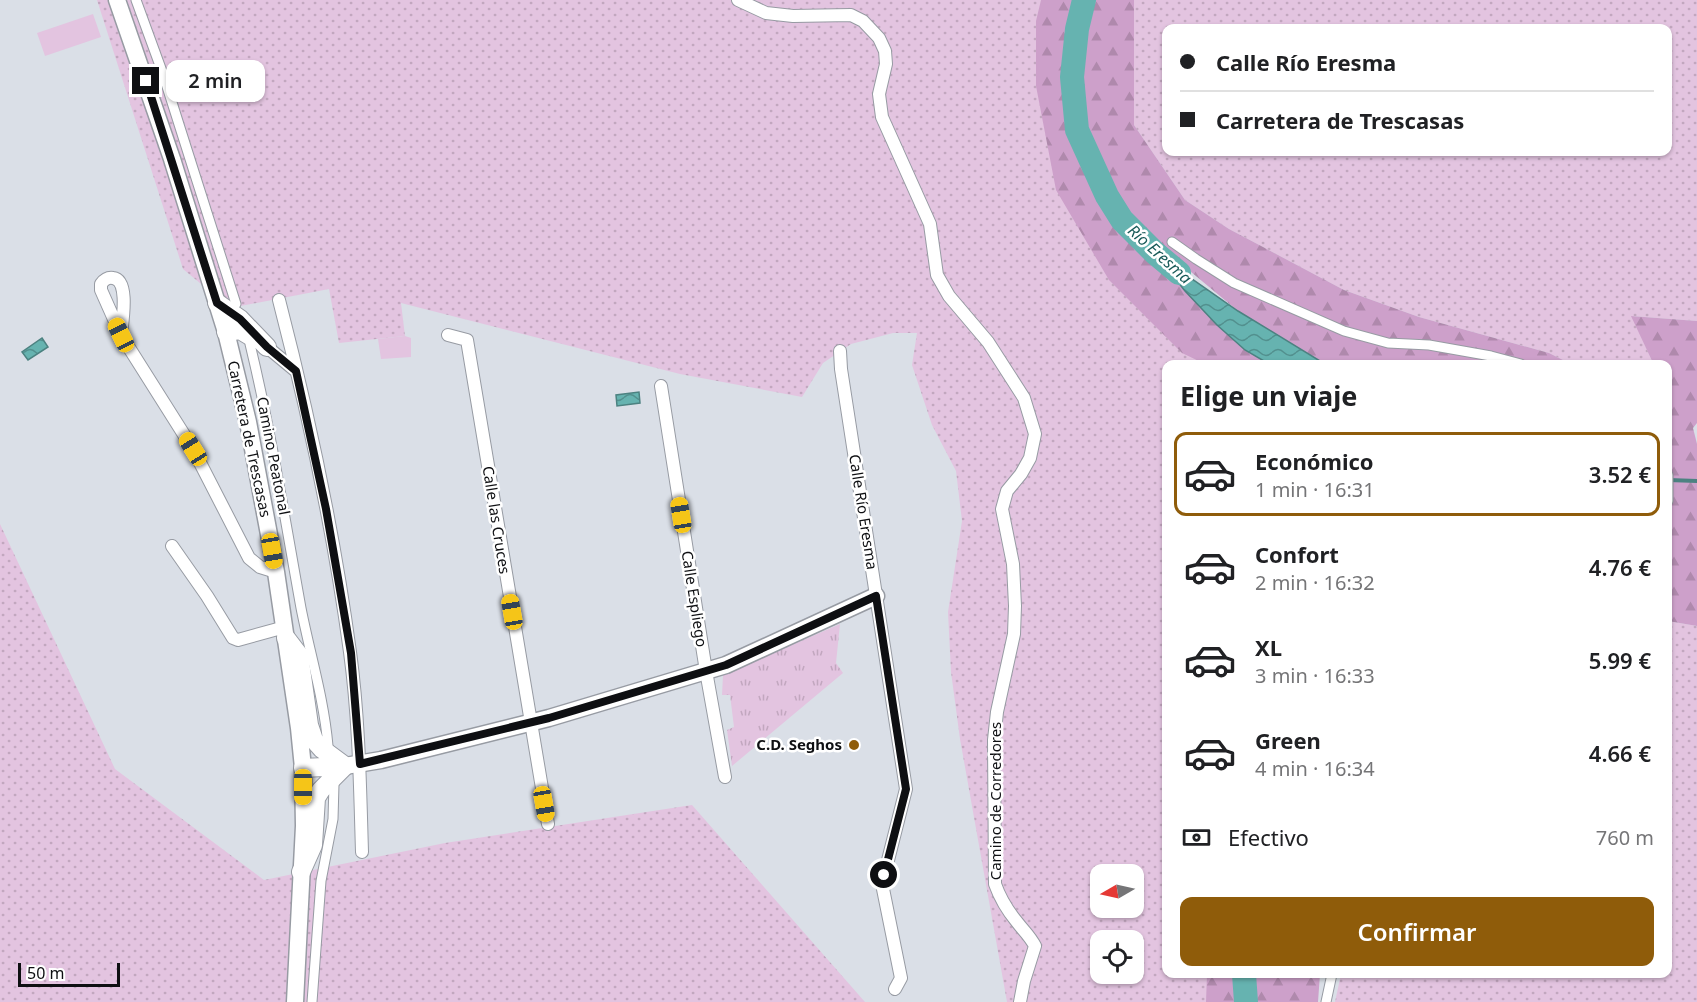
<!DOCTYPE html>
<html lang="es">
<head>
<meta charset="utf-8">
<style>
	body { margin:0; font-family:"Noto Sans",sans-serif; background:#f2f2f2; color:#202124; height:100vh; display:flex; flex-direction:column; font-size:22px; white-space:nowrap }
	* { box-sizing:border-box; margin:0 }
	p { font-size:20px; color:#757577 }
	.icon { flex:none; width:33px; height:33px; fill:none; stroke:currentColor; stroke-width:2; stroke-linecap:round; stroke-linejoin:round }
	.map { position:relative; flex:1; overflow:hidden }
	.details { position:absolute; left:1162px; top:360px; width:510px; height:618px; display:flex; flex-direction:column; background:#fff; border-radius:12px; box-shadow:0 2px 4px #0004 }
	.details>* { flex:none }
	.top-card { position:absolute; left:1162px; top:24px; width:510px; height:132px; border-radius:12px; box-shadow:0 2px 4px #0004; display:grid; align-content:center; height:132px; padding:0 18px; background:#fff }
	.needle { width:39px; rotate:261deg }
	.controls { position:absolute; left:1090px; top:864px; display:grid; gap:12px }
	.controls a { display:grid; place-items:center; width:54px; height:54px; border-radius:12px; background:#fff; box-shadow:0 2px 4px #0004; font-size:30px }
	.scale { position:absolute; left:18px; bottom:15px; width:102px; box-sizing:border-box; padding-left:6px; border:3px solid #0e0f12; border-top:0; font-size:16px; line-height:21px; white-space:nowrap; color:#0e0f12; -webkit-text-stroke:4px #fff; paint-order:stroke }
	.end { position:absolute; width:27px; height:27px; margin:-14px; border:8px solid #0e0f12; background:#fff; box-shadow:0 0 0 3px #fff }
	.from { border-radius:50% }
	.bubble { position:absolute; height:42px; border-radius:12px; background:#fff; box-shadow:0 2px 4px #0004; font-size:20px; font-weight:600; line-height:42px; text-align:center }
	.car { position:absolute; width:18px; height:36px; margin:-18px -9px; border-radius:8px; box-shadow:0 0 4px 2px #0007; background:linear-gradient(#f5c518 24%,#345 0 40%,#f5c518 0 76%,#345 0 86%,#f5c518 0) }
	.top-card b { display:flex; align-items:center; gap:21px; height:57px; font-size:22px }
	.top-card b+b { border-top:2px solid #e0e0e0 }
	.top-card i { width:15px; height:15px; background:#202124 }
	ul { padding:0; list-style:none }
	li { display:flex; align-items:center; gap:18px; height:84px; margin:0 12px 9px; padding:0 6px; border:3px solid transparent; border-radius:12px }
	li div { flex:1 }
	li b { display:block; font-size:22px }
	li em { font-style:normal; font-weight:600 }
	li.on { border-color:#8f5c0a }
	li>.icon { width:54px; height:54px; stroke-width:1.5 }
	h2 { padding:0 18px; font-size:27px; line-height:72px }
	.pay { display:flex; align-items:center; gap:15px; height:66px; padding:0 18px; font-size:22px }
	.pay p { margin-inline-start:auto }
	.action { display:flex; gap:12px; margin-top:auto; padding:12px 18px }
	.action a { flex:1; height:69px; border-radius:12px; background:#8f5c0a; color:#fff; font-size:24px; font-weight:600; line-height:69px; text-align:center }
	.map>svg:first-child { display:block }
	.grass { fill:url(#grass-dots); fill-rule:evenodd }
	.forest { fill:url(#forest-firs) }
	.park { fill:url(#park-tufts) }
	.garden { fill:#e3c4e0 }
	.water { fill:url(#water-waves); stroke:#4c8281; stroke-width:1.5 }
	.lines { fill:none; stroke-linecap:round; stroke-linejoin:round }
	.stream { stroke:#4c8281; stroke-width:4 }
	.river { stroke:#66b3b0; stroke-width:24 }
	.pedestrian-casing { stroke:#979ba3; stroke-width:11 }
	.minor-casing { stroke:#979ba3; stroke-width:14 }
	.tertiary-casing { stroke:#979ba3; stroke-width:19 }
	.secondary-casing { stroke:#979ba3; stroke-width:20 }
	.pedestrian { stroke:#fff; stroke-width:9 }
	.minor { stroke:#fff; stroke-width:12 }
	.tertiary { stroke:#fff; stroke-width:16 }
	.secondary { stroke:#fff; stroke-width:18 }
	.route { stroke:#0e0f12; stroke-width:8 }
	.poi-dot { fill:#8f5c0a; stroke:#fff; stroke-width:2 }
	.labels { text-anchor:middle; stroke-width:5; stroke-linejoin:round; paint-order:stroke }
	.street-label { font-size:15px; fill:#0e0f12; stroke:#fff }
	.poi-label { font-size:15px; font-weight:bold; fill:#0e0f12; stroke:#fff; text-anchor:end }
	.water-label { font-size:16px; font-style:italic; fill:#175957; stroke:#fff }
</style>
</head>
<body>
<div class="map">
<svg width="1697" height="1002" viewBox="0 0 1697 1002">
	<defs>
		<pattern id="grass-dots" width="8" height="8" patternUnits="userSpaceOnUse" patternTransform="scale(1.5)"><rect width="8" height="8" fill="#e3c4e0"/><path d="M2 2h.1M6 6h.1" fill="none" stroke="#c2a7bf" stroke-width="1.8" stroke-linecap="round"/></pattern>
		<pattern id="forest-firs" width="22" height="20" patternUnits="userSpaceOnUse" patternTransform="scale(1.5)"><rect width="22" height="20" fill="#cda0ca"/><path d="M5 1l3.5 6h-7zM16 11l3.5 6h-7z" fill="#af89ac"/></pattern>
		<pattern id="park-tufts" width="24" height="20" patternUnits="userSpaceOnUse" patternTransform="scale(1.5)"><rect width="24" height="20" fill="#e3c4e0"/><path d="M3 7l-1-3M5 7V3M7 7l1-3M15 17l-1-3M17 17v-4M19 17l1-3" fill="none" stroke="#c2a7bf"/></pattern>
		<pattern id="water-waves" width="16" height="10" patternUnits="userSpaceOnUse" patternTransform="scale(1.5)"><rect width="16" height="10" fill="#66b3b0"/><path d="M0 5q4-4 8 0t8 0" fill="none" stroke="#52908e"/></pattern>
	</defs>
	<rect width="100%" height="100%" fill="#dadfe7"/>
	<path class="grass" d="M97 0H1084L1077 130 1107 196 1122 220 1155 253 1295 364H1167V974H1244L1246 1002H1007L960 739 951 672 948 612 962 521 956 471 932 425 912 365 917 333H893L851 344 823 363 802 397 680 374 401 303 405 336 339 343 329 289 230 308 183 269ZM1101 874H1134V908H1101ZM1101 940H1134V974H1101Z
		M1134 0H1697V321L1632 316 1653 363 1652 364H1571L1549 353 1419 317 1344 290 1229 229 1185 200 1134 125ZM1167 28H1668V152H1167Z
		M0 524 115 769 264 880 445 843 692 805 865 1002H0Z
		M1668 621 1697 626V1002H1335L1341 974H1668Z"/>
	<path class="forest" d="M1041 0H1134V125L1185 200 1229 229 1344 290 1419 317 1549 353 1571 364H1325L1238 311 1155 242 1084 166 1132 241 1195 298 1296 364H1205L1182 353 1109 280 1056 190 1036 86V21Z
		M1631 316 1697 321V423L1693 428 1697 444V626L1668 621V364H1652L1653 363Z
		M1207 974H1320L1318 1002H1206Z"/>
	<path class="park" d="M840 624 836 663 843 673 732 766 727 730 734 727 730 695H722L723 675Z"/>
	<path class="garden" d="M93 14 101 37 45 56 37 33Z
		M405 336 411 338V357L381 359 378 339Z"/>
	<path class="water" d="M1155 253 1238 311 1325 364H1269L1245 350 1217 325 1185 291Z
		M42 338 48 347 28 360 22 352Z
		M639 392 640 403 617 406 616 395Z"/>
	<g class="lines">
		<path class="stream" d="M1668 480 1697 481"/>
		<path class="river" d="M1084 0 1077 29 1072 77 1077 130 1107 196 1122 220 1155 253 1179 273
			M1244 974 1246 1002"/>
		<defs>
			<path id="pedestrian" d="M136 0 163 74 236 304
				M1172 242 1196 259 1234 283 1344 331 1388 343 1429 345 1491 356 1521 364
				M250 344C271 431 285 519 301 608 310 654 324 699 328 746
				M1668 475V501
				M312 1002 321 881 333 819 334 784
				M1326 1002 1332 974"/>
			<path id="minor" d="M738 0 766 13 793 16 851 15 863 21 879 38 885 51 886 64 879 94 882 117 930 224 937 275 949 296 988 342 1024 398 1035 434 1030 458 1021 474 1007 491 1002 509 1013 564 1015 606 1014 634 997 712 994 740 995 884C1000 898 1007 910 1017 922 1023 930 1030 936 1035 946L1024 981 1020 1002
				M279 300C309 416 334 533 350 652 359 718 360 785 362 852
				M121 335C122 323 130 280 113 278 107 277 104 280 101 284V290L121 335 193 449 249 558 260 567 276 572
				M448 335 467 340 548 824
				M267 347 296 371
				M840 351 841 369 906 789 882 884 901 978 895 989
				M661 386 706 671 725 777
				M172 546 207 596 233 638 238 640 285 627"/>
			<path id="tertiary" d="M117 0 172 159 226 332 248 422 276 572 299 728 303 768 304 826 295 1002
				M345 766 381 760 549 718 726 665 876 596"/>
			<path id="secondary" d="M217 303 240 319 267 347
				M226 332 240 330 255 339
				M286 638 299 655 309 725 314 740 322 749 345 766
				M303 768 345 766
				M301 872 313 845 316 798 321 790 345 766"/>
		</defs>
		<use href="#pedestrian" class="pedestrian-casing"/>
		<use href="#minor" class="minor-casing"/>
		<use href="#tertiary" class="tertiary-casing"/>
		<use href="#secondary" class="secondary-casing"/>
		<use href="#pedestrian" class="pedestrian"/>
		<use href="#minor" class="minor"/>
		<use href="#tertiary" class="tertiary"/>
		<use href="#secondary" class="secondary"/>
	</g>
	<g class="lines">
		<path class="route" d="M146 81 217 303 240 319 267 347 296 371 326 509 351 653 360 764 549 718 726 665 876 596 906 789 884 875"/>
	</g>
	<circle class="poi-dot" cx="854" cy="745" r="6"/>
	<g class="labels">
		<g class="street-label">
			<text transform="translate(249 439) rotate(78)" y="5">Carretera de Trescasas</text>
			<text transform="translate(273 456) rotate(79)" y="5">Camino Peatonal</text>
			<text transform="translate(863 512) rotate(81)" y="5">Calle Río Eresma</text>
			<text transform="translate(496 520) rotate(81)" y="5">Calle las Cruces</text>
			<text transform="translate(694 599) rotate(81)" y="5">Calle Espliego</text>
			<text transform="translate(996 801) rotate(-90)" y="5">Camino de Corredores</text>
		</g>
		<g class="poi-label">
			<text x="842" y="750">C.D. Seghos</text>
		</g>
		<g class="water-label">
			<text transform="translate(1160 254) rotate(42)" y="6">Río Eresma</text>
		</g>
	</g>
</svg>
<div class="controls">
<a><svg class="needle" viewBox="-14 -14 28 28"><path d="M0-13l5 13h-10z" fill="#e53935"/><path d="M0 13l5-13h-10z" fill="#757577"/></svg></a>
<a><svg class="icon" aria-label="locate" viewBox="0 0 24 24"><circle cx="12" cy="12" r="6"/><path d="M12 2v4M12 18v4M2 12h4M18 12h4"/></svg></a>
</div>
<div class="scale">50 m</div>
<i class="end from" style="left:884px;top:875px"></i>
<i class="end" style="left:146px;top:81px"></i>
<div class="bubble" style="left:166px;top:60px;width:99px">2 min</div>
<i class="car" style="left:121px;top:335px;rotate:334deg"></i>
<i class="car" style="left:193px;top:449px;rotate:328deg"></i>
<i class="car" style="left:681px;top:515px;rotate:351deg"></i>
<i class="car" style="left:272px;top:551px;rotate:170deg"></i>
<i class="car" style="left:512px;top:612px;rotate:350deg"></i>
<i class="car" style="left:303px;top:787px;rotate:180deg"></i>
<i class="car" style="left:544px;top:804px;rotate:170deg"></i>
<div class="top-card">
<b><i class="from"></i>Calle Río Eresma</b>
<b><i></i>Carretera de Trescasas</b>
</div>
<section class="details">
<h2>Elige un viaje</h2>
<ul>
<li class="on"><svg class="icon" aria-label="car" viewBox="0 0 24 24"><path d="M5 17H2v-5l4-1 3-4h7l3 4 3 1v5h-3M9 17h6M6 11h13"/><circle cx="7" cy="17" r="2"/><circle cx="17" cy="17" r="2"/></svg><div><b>Económico</b><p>1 min · 16:31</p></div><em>3.52 €</em></li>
<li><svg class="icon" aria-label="car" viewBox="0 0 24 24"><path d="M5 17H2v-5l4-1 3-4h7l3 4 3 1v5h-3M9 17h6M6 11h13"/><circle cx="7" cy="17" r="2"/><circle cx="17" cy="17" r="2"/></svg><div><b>Confort</b><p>2 min · 16:32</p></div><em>4.76 €</em></li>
<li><svg class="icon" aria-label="car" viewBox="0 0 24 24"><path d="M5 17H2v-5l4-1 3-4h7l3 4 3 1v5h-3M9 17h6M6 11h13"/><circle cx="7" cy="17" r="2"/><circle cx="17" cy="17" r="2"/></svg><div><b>XL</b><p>3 min · 16:33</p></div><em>5.99 €</em></li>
<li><svg class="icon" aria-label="car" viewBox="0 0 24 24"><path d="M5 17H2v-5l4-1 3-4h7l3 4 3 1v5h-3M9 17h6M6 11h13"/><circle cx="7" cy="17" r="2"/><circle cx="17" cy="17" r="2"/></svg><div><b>Green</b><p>4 min · 16:34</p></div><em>4.66 €</em></li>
</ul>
<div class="pay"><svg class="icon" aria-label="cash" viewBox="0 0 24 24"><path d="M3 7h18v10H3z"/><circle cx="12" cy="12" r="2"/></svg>Efectivo<p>760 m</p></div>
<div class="action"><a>Confirmar</a></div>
</section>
</div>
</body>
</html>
